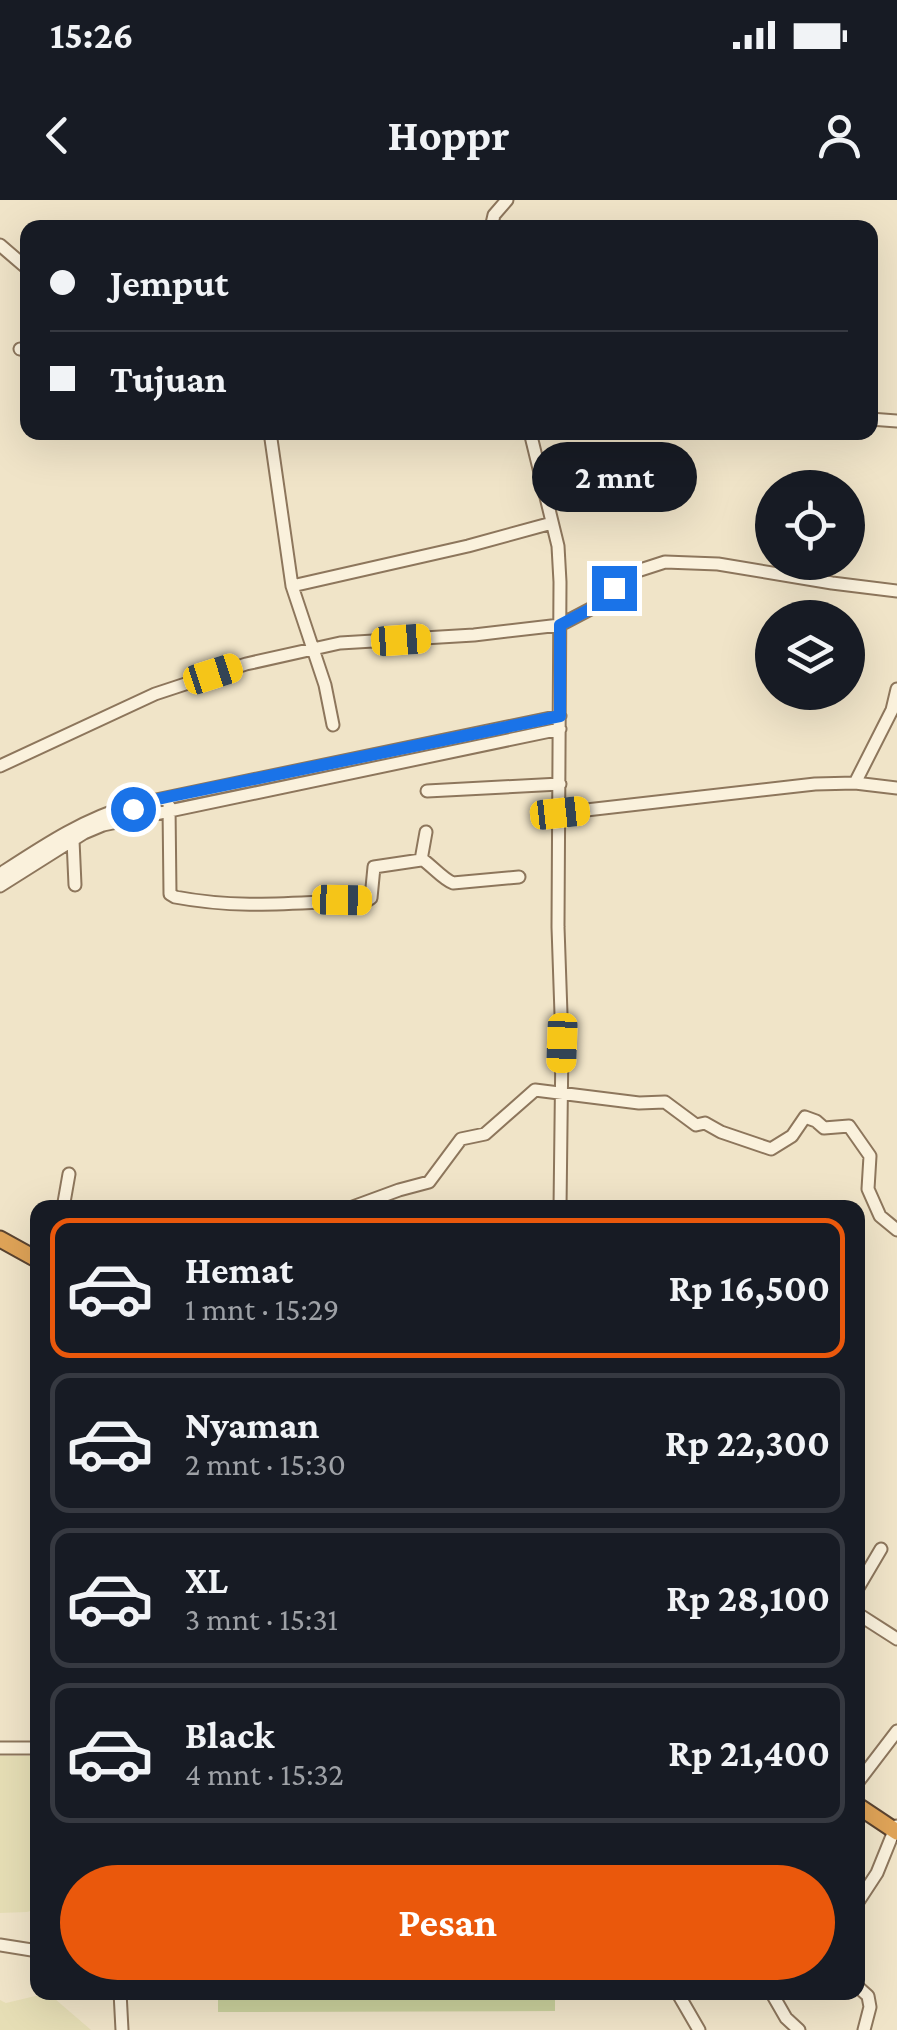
<!DOCTYPE html>
<html lang="id">
<head>
<meta charset="utf-8">
<style>
	body { margin:0; font-family:"Crimson Pro",serif; background:#20242c; color:#f1f3f6; height:100vh; display:flex; flex-direction:column; font-size:38px; white-space:nowrap }
	* { box-sizing:border-box; margin:0 }
	p { font-size:32px; color:#9ea1a6 }
	.icon { flex:none; width:55px; height:55px; fill:none; stroke:currentColor; stroke-width:2; stroke-linecap:round; stroke-linejoin:round }
	.map { position:relative; flex:1; overflow:hidden }
	.panel { position:absolute; left:30px; top:1000px; width:835px; height:800px; display:flex; flex-direction:column; background:#171b24; border-radius:20px; box-shadow:0 10px 40px #0002 }
	.panel>* { flex:none }
	.hud { position:absolute; left:20px; top:20px; width:858px; height:220px; border-radius:20px; box-shadow:0 10px 40px #0002; display:grid; align-content:center; height:220px; padding:0 30px; background:#171b24 }
	.tools { position:absolute; left:755px; top:270px; display:grid; gap:20px }
	.tools a { display:grid; place-items:center; width:110px; height:110px; border-radius:50%; background:#171b24; box-shadow:0 10px 40px #0002; font-size:50px }
	.end { position:absolute; width:45px; height:45px; margin:-22px; border:12px solid #1a73e8; background:#fff; box-shadow:0 0 0 5px #fff }
	.from { border-radius:50% }
	.bubble { position:absolute; height:70px; border-radius:35px; background:#171b24; box-shadow:0 10px 40px #0002; font-size:32px; font-weight:700; line-height:70px; text-align:center }
	.car { position:absolute; width:30px; height:60px; margin:-30px -15px; border-radius:12px; box-shadow:0 0 8px 2px #0007; background:linear-gradient(#f5c518 24%,#345 0 40%,#f5c518 0 76%,#345 0 86%,#f5c518 0) }
	.hud b { display:flex; align-items:center; gap:35px; height:95px; font-size:38px }
	.hud b+b { border-top:2px solid #363941 }
	.hud i { width:25px; height:25px; background:#f1f3f6 }
	ul { padding:18px 0 0; list-style:none }
	li { display:flex; align-items:center; gap:30px; height:140px; margin:0 20px 15px; padding:0 10px; border:5px solid #363941; border-radius:20px }
	li div { flex:1 }
	li b { display:block; font-size:38px }
	li em { font-style:normal; font-weight:700 }
	li.current { border-color:#ea580c }
	li>.icon { width:90px; height:90px; stroke-width:1.5 }
	.primary-button { display:flex; gap:20px; margin-top:auto; padding:20px 30px }
	.primary-button a { flex:1; height:115px; border-radius:60px; background:#ea580c; color:#fff; font-size:40px; font-weight:700; line-height:115px; text-align:center }
	.status { display:flex; justify-content:space-between; align-items:center; height:70px; padding:0 50px; background:#171b24; direction:ltr }
	.status svg { height:28px; fill:currentColor }
	header { display:flex; justify-content:space-between; align-items:center; height:130px; padding:0 30px; background:#171b24; font-size:45px; font-weight:700 }
	.map>svg:first-child { display:block }
	.farmland { fill:#e6deb5 }
	.green { fill:#c9cf9b }
	.lines { fill:none; stroke-linecap:round; stroke-linejoin:round }
	.minor-casing { stroke:#8d765c; stroke-width:15 }
	.highway-casing { stroke:#5b4430; stroke-width:19 }
	.minor { stroke:#faf1dc; stroke-width:11 }
	.highway { stroke:#e0a458; stroke-width:15 }
	.route { stroke:#1a73e8; stroke-width:12 }
</style>
</head>
<body>
<div class="status"><b>15:26</b><svg viewBox="0 0 49 12"><path d="M0 12V9h3v3zM5 12V6h3v6zM10 12V3h3v9zM15 12V0h3v12zM26 1h20v11H26zM47 4h2v5h-2z"/></svg></div>
<header><svg class="icon" aria-label="back" viewBox="0 0 24 24"><path d="M15 5l-7 7 7 7"/></svg>Hoppr<svg class="icon" aria-label="person" viewBox="0 0 24 24"><circle cx="12" cy="8" r="4"/><path d="M4 21q1-7 8-7t8 7"/></svg></header>
<div class="map">
<svg width="897" height="1830" viewBox="0 0 897 1830">
	<rect width="100%" height="100%" fill="#f0e4c8"/>
	<path class="farmland" d="M0 1556H37V1709L27 1712 0 1713Z
		M48 1793 91 1830H0V1800L6 1803Z"/>
	<path class="green" d="M218 1793H555V1811L218 1812Z"/>
	<g class="lines">
		<defs>
			<path id="minor" d="M491 28 494 15 507 0
				M0 45 28 69
				M20 149 28 150
				M870 219 897 221
				M270 232 292 386 325 485 333 525
				M530 232 558 346 560 382 558 727 562 843 560 1008
				M292 386 468 346 552 323
				M0 566 155 494 246 464 340 443 474 435 560 425 600 404 631 373 665 362 718 364 832 383 897 391
				M855 583 892 510 897 489
				M427 591 560 584
				M169 606 170 694 175 697C243 710 300 702 368 700L371 698 374 667 421 660 426 632
				M560 613 815 584 855 583 897 588
				M73 640 75 685
				M422 659C432 666 444 680 453 683L519 677
				M0 674C43 646 83 619 132 605L560 516
				M0 686 84 633 103 625 560 529
				M63 1008 69 974
				M350 1008 399 990 429 982 461 939 485 934 535 890 639 903 665 902 696 925 705 923 721 932 771 949 792 936 805 917 816 921 824 928 849 926 870 956 868 989 880 1016 897 1030
				M858 1388 881 1349
				M858 1414 897 1439
				M0 1548H38
				M858 1582 897 1531
				M858 1702 877 1673 896 1626
				M0 1745 38 1751
				M858 1787 868 1796 870 1807 864 1830
				M120 1792 122 1830
				M677 1792 699 1830
				M771 1792 786 1818 799 1830"/>
			<path id="highway" d="M0 1039 38 1060
				M858 1606 897 1632"/>
		</defs>
		<use href="#minor" class="minor-casing"/>
		<use href="#highway" class="highway-casing"/>
		<use href="#minor" class="minor"/>
		<use href="#highway" class="highway"/>
	</g>
	<g class="lines">
		<path class="route" d="M133 609 132 605 167 597 560 516V425L600 404 614 388"/>
	</g>
</svg>
<div class="tools">
<a><svg class="icon" aria-label="locate" viewBox="0 0 24 24"><circle cx="12" cy="12" r="6"/><path d="M12 2v4M12 18v4M2 12h4M18 12h4"/></svg></a>
<a><svg class="icon" aria-label="layers" viewBox="0 0 24 24"><path d="M12 4l9 5-9 5-9-5zM3 14l9 5 9-5"/></svg></a>
</div>
<i class="end from" style="left:133px;top:609px"></i>
<i class="end" style="left:614px;top:388px"></i>
<div class="bubble" style="left:532px;top:242px;width:165px">2 mnt</div>
<i class="car" style="left:401px;top:440px;rotate:86deg"></i>
<i class="car" style="left:213px;top:474px;rotate:72deg"></i>
<i class="car" style="left:560px;top:613px;rotate:84deg"></i>
<i class="car" style="left:342px;top:700px;rotate:91deg"></i>
<i class="car" style="left:562px;top:843px;rotate:182deg"></i>
<div class="hud">
<b><i class="from"></i>Jemput</b>
<b><i></i>Tujuan</b>
</div>
<section class="panel">
<ul>
<li class="current"><svg class="icon" aria-label="car" viewBox="0 0 24 24"><path d="M5 17H2v-5l4-1 3-4h7l3 4 3 1v5h-3M9 17h6M6 11h13"/><circle cx="7" cy="17" r="2"/><circle cx="17" cy="17" r="2"/></svg><div><b>Hemat</b><p>1 mnt · 15:29</p></div><em>Rp 16,500</em></li>
<li><svg class="icon" aria-label="car" viewBox="0 0 24 24"><path d="M5 17H2v-5l4-1 3-4h7l3 4 3 1v5h-3M9 17h6M6 11h13"/><circle cx="7" cy="17" r="2"/><circle cx="17" cy="17" r="2"/></svg><div><b>Nyaman</b><p>2 mnt · 15:30</p></div><em>Rp 22,300</em></li>
<li><svg class="icon" aria-label="car" viewBox="0 0 24 24"><path d="M5 17H2v-5l4-1 3-4h7l3 4 3 1v5h-3M9 17h6M6 11h13"/><circle cx="7" cy="17" r="2"/><circle cx="17" cy="17" r="2"/></svg><div><b>XL</b><p>3 mnt · 15:31</p></div><em>Rp 28,100</em></li>
<li><svg class="icon" aria-label="car" viewBox="0 0 24 24"><path d="M5 17H2v-5l4-1 3-4h7l3 4 3 1v5h-3M9 17h6M6 11h13"/><circle cx="7" cy="17" r="2"/><circle cx="17" cy="17" r="2"/></svg><div><b>Black</b><p>4 mnt · 15:32</p></div><em>Rp 21,400</em></li>
</ul>
<div class="primary-button"><a>Pesan</a></div>
</section>
</div>
</body>
</html>
